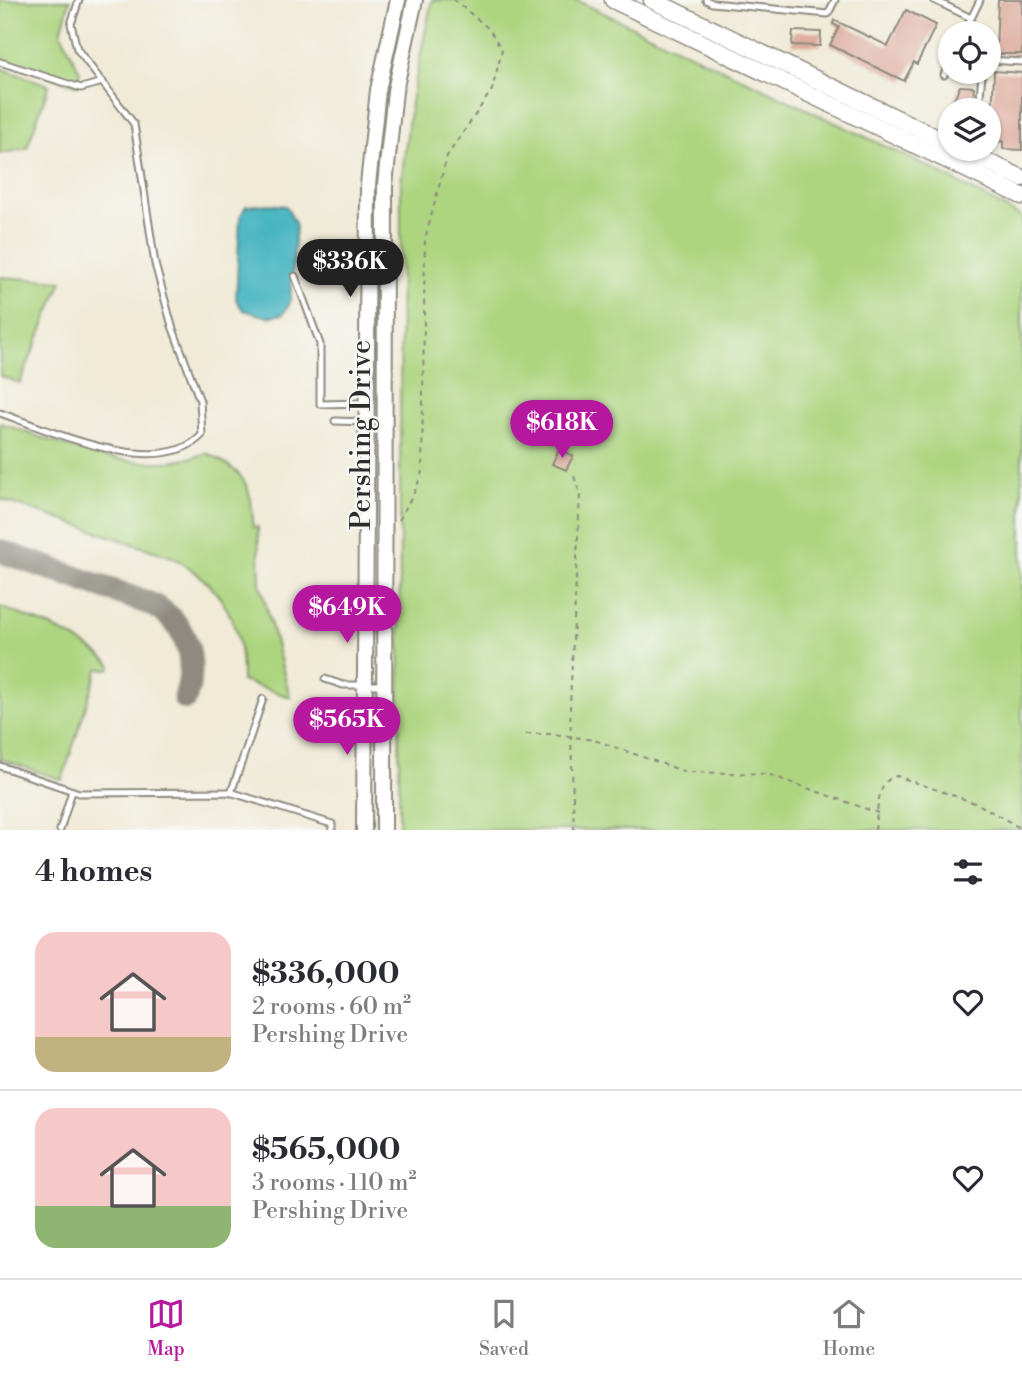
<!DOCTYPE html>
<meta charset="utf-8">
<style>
:root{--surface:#fff;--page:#f7f7f7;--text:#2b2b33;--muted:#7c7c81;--line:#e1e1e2;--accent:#b5179e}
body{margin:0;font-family:"Libre Bodoni",serif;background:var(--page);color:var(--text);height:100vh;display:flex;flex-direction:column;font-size:26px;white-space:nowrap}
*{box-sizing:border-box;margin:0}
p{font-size:23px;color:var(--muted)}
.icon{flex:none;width:38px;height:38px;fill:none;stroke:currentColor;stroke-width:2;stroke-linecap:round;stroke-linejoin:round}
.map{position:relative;height:830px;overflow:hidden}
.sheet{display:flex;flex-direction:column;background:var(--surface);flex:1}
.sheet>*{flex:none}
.fabs{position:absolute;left:938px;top:21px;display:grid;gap:14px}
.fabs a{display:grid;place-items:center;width:63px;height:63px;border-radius:50%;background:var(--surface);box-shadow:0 2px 5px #0004;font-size:35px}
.price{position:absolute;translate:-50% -60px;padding:0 16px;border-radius:24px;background:var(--accent);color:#fff;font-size:23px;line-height:46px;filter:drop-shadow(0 2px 4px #0008)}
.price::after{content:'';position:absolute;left:50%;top:42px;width:21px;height:16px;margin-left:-10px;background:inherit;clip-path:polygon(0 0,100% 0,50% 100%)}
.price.current{background:#222;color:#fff}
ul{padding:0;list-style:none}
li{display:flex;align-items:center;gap:21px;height:175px;padding:0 35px}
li+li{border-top:2px solid var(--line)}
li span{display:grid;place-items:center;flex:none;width:196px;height:140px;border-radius:21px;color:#555}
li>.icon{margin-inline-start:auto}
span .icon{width:84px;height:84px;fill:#fffc;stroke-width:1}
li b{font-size:30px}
h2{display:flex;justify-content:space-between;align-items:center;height:84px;padding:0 35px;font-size:30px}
.dock{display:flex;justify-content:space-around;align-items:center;height:98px;border-top:2px solid var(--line);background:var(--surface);font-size:19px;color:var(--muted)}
.dock a{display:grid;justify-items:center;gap:4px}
.dock .current{color:var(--accent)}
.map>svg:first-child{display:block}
.green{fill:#add580;stroke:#6c8056;stroke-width:2}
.water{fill:#47b5c1;stroke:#397076;stroke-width:2}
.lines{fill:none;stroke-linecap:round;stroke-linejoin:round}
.taxiway{stroke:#8e8a80;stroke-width:24}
.building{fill:#deac9e}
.lane-casing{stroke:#8e8a80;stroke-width:9}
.secondary-casing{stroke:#8e8a80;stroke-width:18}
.primary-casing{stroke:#8e8a80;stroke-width:19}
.path{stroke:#8e8a80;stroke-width:2;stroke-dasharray:5 5;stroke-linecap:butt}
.lane{stroke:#fff;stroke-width:5}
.secondary{stroke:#fff;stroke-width:14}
.primary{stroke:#fff;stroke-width:16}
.labels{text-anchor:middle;stroke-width:5;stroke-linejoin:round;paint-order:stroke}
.street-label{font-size:28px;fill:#2b2b2b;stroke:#f6f6f2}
</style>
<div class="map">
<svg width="1022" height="830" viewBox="0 0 1022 830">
<rect width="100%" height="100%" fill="#f6f6f2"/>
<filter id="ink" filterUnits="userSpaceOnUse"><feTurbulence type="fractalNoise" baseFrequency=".0143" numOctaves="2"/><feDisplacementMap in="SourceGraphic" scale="14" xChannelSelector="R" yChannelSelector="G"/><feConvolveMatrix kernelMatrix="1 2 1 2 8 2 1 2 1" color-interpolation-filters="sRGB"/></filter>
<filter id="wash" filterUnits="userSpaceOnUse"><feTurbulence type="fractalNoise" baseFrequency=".00686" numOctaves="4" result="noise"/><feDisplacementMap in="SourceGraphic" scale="28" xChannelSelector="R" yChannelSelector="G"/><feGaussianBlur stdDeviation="1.57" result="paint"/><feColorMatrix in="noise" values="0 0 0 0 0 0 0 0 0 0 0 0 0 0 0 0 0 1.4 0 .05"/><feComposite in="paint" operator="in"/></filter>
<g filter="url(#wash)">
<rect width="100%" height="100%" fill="#f0ead6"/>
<!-- green -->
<g class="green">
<polygon points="0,0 70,0 61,33 80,72 77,86 0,58"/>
<polygon points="432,0 576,0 931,168 1022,217 1022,830 399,830 401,183 411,102"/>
<polygon points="0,68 49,85 27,148 0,154"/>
<polygon points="0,277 62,281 20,383 0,376"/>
<path d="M0,423c65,22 138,56 207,30 39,20 45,32 46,74h5l2,56 30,114 -48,-16c1,-57 -19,-96 -70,-124l-172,-58z"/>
<path d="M0,607c41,15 77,28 111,57l-1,5h-12l-36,111 -62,-21z"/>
</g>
<!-- water -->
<polygon class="water" points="268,204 286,206 296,225 290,303 283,314 268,317 243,310 236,300 240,217 246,206"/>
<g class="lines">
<!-- taxiway -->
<path class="taxiway" d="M0,551l148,52c38,16 51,57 37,95"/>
</g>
<g id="blocks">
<!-- building -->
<g class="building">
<polygon points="998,0 1022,0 1022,54 996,54"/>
<polygon points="906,10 936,25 917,64 914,62 904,81 830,45 839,27 833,24 834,20 888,46"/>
<polygon points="793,31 821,32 820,46 792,45"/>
<polygon points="994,71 1022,73 1022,150 1003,149 1003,141 991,143"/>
<polygon points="960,86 974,87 972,110 949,110"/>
<polygon points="559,449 573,456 566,470 552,464"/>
</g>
</g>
</g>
<g filter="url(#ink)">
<use href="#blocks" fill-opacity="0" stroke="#8e8a80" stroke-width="2"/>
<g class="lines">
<defs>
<g id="lane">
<polyline points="706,0 712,3 828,14 835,0"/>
<polyline points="934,0 971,18"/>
<polyline points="964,33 980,0"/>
<polyline points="989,60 1022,62"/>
<polyline points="0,62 81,88 103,82"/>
<polyline points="944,75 950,61"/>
<polyline points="979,110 982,72"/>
<polyline points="295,276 320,344 320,404 366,403"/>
<path d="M0,413c50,17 158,68 202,22l-2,-34 -28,-75 -17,-62 -21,-140 -57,-75 -6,-25 8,-24"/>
<polyline points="335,421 366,422"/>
<polyline points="325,679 343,685 382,685"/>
<polyline points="0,766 79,793 230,792 332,824 332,830"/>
<polyline points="231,793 263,699"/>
<polyline points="60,830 72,791"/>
</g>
<g id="secondary">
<polyline points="364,830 368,185 378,90 398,0"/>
<polyline points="384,830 385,185 395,91 415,0"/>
</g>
<g id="primary">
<polyline points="613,0 1022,196"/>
<polyline points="652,0 950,144"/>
<polyline points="960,149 1022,178"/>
</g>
</defs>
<!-- lane casing -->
<use href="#lane" class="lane-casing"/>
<!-- secondary casing -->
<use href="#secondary" class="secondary-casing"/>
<!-- primary casing -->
<use href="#primary" class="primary-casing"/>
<!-- path -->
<g class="path">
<polyline points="399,520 416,489 422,472 425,239 447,156 492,90 502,50 489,29 454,0"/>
<polyline points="526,734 554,734 594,740 686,772 767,774 878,813"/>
<polyline points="574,830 570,705 580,494 574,476"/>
<path d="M875,830c3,-18 1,-51 22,-54l81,28 44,25"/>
</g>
<!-- lane -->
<use href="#lane" class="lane"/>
<!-- secondary -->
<use href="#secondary" class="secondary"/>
<!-- primary -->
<use href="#primary" class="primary"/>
</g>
</g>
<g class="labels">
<!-- street labels -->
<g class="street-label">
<text transform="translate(360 435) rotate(-90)" y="10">Pershing Drive</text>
</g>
</g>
</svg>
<div class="fabs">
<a><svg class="icon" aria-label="locate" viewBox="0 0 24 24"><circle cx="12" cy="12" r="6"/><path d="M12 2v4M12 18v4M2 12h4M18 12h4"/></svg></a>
<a><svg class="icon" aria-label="layers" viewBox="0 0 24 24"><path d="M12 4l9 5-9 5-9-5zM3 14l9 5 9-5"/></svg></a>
</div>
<b class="price current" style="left:350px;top:299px">$336K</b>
<b class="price" style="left:562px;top:460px">$618K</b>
<b class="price" style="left:347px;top:645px">$649K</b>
<b class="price" style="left:347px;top:757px">$565K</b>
</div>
<section class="sheet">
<h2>4 homes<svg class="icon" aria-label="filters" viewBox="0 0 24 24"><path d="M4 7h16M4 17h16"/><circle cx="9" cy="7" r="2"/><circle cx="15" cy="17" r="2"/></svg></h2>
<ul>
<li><span style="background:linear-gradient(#f6c9c9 75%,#c2b280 0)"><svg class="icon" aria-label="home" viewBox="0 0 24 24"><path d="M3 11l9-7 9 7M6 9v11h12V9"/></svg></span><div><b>$336,000</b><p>2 rooms · 60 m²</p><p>Pershing Drive</p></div><svg class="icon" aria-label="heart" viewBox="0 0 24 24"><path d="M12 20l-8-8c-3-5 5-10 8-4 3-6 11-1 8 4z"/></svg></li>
<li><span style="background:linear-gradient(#f6c9c9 70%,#8fb573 0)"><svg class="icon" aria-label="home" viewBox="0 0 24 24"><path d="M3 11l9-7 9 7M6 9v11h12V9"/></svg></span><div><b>$565,000</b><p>3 rooms · 110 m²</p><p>Pershing Drive</p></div><svg class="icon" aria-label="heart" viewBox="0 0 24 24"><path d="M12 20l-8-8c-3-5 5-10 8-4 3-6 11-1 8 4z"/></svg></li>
</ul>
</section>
<nav class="dock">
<a class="current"><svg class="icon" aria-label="map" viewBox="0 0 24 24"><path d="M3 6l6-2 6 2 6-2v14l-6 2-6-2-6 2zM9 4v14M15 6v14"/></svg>Map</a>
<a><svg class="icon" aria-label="saved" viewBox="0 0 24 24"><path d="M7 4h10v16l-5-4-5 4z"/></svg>Saved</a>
<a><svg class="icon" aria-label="home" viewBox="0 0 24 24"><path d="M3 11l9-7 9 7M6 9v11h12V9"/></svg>Home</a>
</nav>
